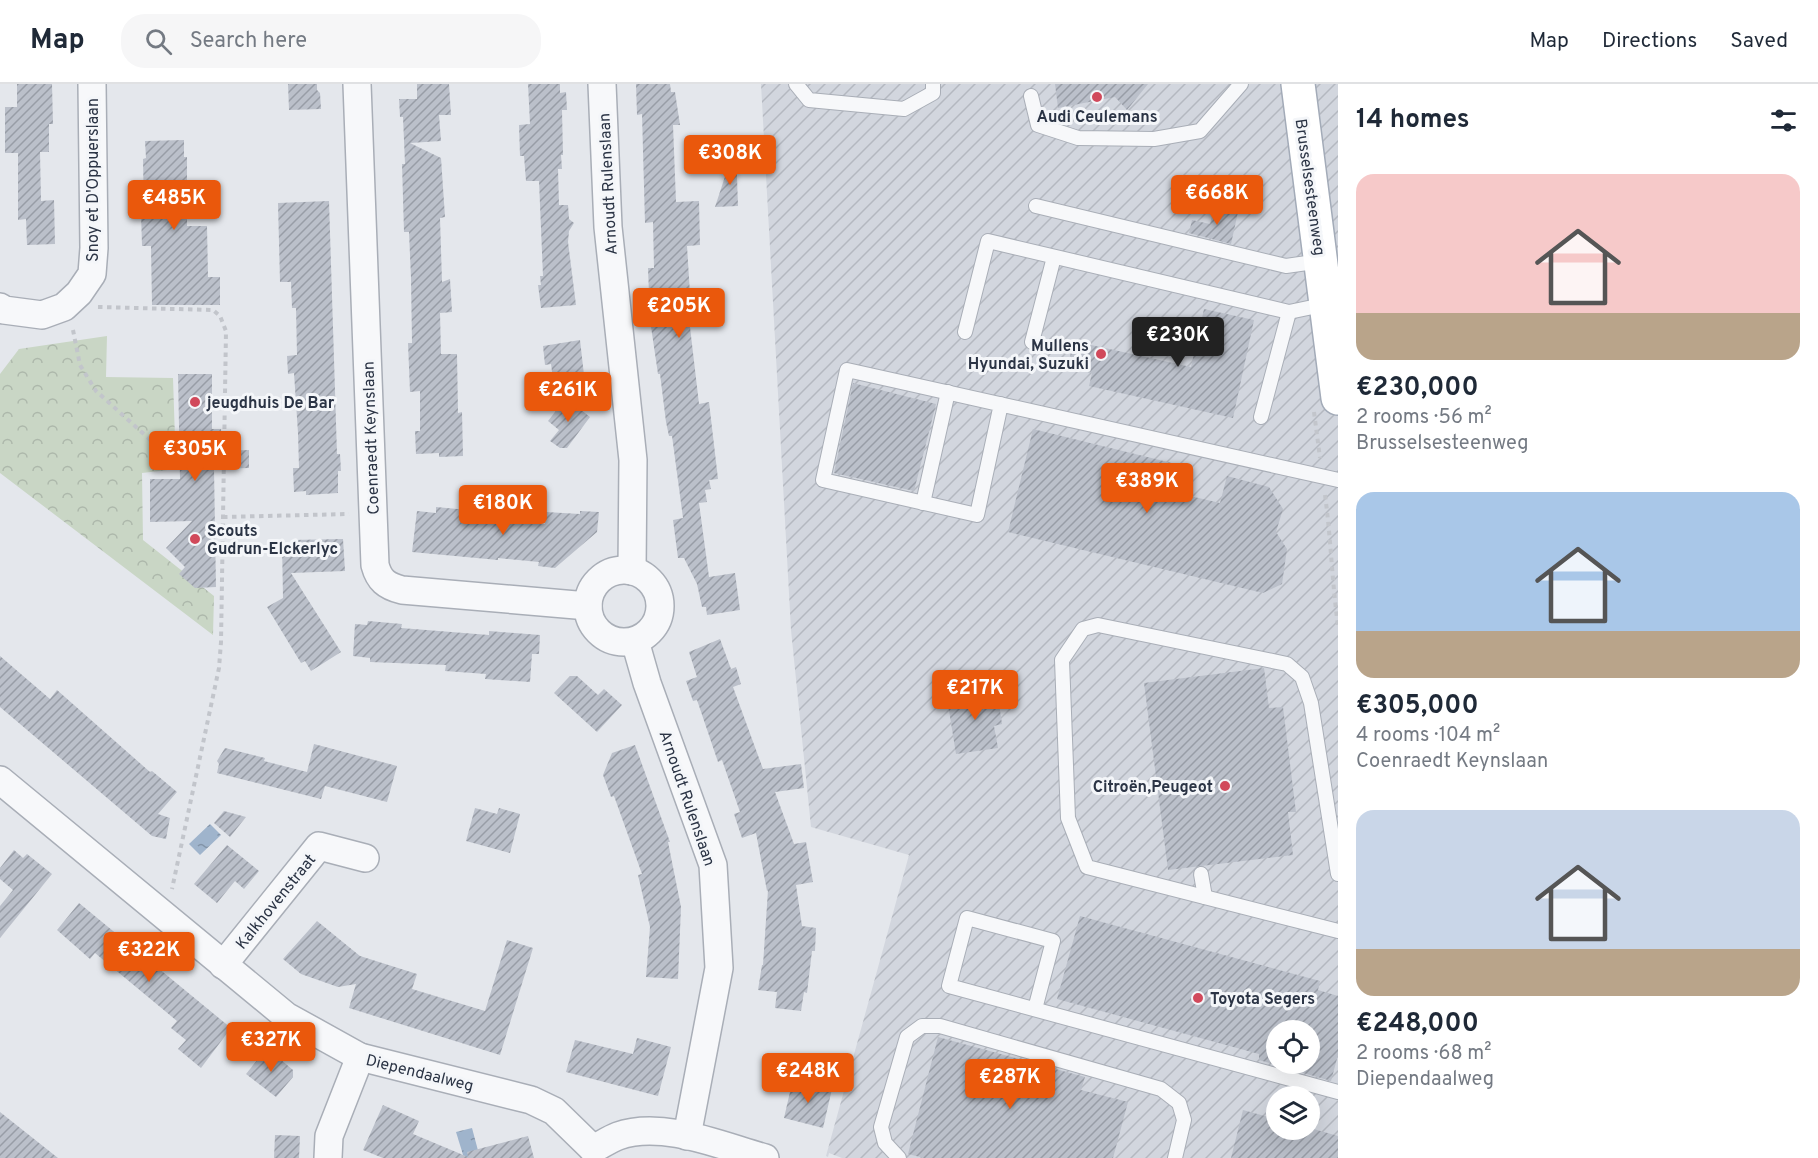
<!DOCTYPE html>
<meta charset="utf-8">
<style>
:root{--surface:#fff;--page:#f6f6f7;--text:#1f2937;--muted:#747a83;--line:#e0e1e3;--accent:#ea580c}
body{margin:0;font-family:Overpass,sans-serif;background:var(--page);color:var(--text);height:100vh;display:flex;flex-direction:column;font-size:22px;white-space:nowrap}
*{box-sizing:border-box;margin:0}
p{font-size:20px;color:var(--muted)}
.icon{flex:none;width:33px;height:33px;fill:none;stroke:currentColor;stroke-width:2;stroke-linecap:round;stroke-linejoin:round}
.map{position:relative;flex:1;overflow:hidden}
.sheet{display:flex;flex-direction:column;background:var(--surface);width:480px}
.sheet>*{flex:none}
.buttons{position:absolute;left:1266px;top:936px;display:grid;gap:12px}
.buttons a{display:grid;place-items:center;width:54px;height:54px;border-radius:50%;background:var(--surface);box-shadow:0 6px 24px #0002;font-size:30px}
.price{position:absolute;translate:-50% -51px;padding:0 14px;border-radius:6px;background:var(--accent);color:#fff;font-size:20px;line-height:39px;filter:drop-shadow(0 2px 3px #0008)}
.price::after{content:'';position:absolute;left:50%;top:36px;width:18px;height:14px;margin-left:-9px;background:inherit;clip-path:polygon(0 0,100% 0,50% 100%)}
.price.active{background:#222;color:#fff}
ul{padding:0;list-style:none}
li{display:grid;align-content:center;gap:12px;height:318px;padding:0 18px}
li span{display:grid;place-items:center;height:186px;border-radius:18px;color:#555}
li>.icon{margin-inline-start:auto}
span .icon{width:108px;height:108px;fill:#fffc;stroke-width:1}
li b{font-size:26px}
h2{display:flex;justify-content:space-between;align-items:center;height:72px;padding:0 18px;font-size:26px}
header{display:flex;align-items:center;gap:36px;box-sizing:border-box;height:84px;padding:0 30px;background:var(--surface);border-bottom:2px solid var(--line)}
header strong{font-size:28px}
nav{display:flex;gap:33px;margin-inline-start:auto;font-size:21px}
.search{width:420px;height:54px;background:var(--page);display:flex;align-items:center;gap:15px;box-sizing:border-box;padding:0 21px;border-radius:24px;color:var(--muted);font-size:22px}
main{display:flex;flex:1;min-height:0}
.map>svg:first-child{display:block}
.industrial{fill:url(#industrial-furrows);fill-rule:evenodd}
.park{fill:url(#park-crowns)}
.water{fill:url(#water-ripples)}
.building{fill:url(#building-hatch);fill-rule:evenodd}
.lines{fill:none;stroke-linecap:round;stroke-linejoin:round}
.lane-casing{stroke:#a9aeb7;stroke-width:16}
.street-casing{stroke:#a9aeb7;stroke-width:30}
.primary-casing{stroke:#a3abb8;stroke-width:36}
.path{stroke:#c2c5cb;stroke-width:4;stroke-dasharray:4.5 4.5;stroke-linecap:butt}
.lane{stroke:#f7f8fa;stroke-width:14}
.street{stroke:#f7f8fa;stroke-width:27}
.primary{stroke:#fff;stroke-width:33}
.poi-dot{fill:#d1495b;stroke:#f4f6f9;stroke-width:2}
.labels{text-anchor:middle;stroke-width:6;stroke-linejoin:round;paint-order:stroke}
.poi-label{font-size:16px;font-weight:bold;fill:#2b3445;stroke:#f4f6f9;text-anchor:start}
.street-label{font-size:16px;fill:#2b3445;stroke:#f4f6f9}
</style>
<header>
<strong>Map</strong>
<div class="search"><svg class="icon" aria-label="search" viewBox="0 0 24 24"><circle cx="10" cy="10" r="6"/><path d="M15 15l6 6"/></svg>Search here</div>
<nav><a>Map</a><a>Directions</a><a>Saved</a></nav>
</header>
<main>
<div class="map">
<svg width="1338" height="1074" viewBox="0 0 1338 1074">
<defs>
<pattern id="industrial-furrows" width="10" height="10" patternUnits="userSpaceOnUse" patternTransform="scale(1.5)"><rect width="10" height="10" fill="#d2d6de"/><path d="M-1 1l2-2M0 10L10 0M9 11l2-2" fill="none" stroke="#b4b8c0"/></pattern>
<pattern id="park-crowns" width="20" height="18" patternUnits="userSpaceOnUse" patternTransform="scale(1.5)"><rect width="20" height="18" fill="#c9d6c5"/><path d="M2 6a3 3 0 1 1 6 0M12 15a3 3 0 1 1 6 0" fill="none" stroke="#adb8ab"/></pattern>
<pattern id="water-ripples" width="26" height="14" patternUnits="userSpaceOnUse" patternTransform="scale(1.5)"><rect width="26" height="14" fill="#9fb4cc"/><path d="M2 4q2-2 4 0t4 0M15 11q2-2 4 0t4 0" fill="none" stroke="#8293a7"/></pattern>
<pattern id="building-hatch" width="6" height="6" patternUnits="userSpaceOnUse" patternTransform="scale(1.5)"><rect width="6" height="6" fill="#bbc0ca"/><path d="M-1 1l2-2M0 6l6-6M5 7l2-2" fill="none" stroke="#989da6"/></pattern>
</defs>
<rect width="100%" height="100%" fill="#e4e7ec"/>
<!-- industrial -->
<path class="industrial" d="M761,0h577v1074h-496l-13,-5 -1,4 -2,-1 83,-301 -98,-28 -20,-197zM1276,946h34v34h-34zM1276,1012h34v34h-34z"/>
<!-- park -->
<polygon class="park" points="107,252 106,293 173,294 176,385 142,389 143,456 214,512 213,551 0,389 0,290 19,265"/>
<!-- water -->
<g class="water">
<polygon points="210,740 221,751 200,771 189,760"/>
<polygon points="472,1044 480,1074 464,1074 456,1048"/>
</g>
<!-- building -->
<g class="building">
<polygon points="17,0 52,0 53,40 49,40 49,68 40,68 41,117 54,116 55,160 27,161 26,135 18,136 18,69 5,69 5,23 17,23"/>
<polygon points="288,0 317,0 317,6 320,9 321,25 289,26"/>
<polygon points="417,0 449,0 451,31 439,31 441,57 410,59 441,74 445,133 440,134 442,198 450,195 452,228 440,229 441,270 457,270 458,329 462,328 463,372 439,373 439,369 416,370 415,347 420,347 420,307 410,308 408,259 412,259 411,194 409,148 404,148 402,80 405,80 403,33 400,33 399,15 417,15"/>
<polygon points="528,0 560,0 560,9 566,8 567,26 562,26 563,71 561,71 562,85 558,85 559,121 568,121 569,135 574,139 569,147 568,158 576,221 541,224 538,201 541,201 540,192 543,192 539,97 526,97 524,72 520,72 519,41 530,40"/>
<polygon points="636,0 670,0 671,8 675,8 680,41 673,41 676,118 699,117 700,161 687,162 691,226 688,226 699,320 709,318 718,395 709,396 711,405 705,406 707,418 699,419 709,493 735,489 740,526 707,531 706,523 702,523 697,500 684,474 678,474 673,436 683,434 672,352 669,352 666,338 660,290 658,290 650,236 648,184 654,184 653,138 645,139 642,30 637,31"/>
<polygon points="1055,0 1148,0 1127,26 1115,13 1058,24"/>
<polygon points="184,56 184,73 187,73 187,142 207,142 208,193 220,193 220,221 152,221 151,162 142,162 141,128 144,128 143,75 146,74 145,57"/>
<polygon points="734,65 736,65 738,122 715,123"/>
<polygon points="329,117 337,370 340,370 341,387 338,387 338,409 306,411 306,407 294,408 293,384 299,384 298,349 294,289 288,290 287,272 297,271 296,224 292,224 291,198 280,198 278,119"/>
<polygon points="1214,123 1238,128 1231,160 1189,149 1192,136 1210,140"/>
<polygon points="1204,225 1254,236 1233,334 1089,302 1092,289 1068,284 1073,257 1191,283"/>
<polygon points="580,256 584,291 553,295 551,280 545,281 543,262"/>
<polygon points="178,290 212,290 212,345 221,345 222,367 249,366 249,384 214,385 216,503 195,504 179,490 185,483 166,464 192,437 150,438 150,395 180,395"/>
<polygon points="853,299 936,320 914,407 834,389"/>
<polygon points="566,314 590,333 567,364 560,364 550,357 559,346 548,337"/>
<polygon points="1033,345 1180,381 1173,408 1220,419 1227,392 1269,403 1283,425 1276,448 1287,465 1282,500 1263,509 1008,448"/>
<polygon points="436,423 468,426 468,436 510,440 510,436 545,440 546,428 580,430 580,427 599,428 597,448 555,484 538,482 539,478 498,474 498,476 412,468 417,427 436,429"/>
<polygon points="343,455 345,487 291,489 341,568 311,587 305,577 301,579 267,523 283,514 282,459 292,459 292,456"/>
<polygon points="368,537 402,540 401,544 489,551 489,547 540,551 539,570 532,570 530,598 485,595 486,590 445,587 446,581 370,578 370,574 353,572 355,540 367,541"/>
<polygon points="720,555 731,585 736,583 741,600 733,603 763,685 801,680 804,704 775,708 794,760 806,758 813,798 796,801 802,842 816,844 815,867 812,867 807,909 804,908 801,927 775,924 777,908 758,906 762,881 763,881 768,806 767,807 756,749 742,754 734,730 740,728 722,676 718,678 697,616 693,617 686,597 697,593 689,568"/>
<polygon points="0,572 50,615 57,606 150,688 152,687 177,708 158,730 170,734 166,755 152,752 0,623"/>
<polygon points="1264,584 1269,624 1283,623 1296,728 1288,728 1293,771 1168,786 1144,599"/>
<polygon points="570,592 577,592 598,611 604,605 622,621 597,648 554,609"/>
<polygon points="997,606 1002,640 994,642 998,664 956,670 947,614"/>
<polygon points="314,660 397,682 387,718 325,702 321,715 217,689 219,680 217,677 225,664 265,674 264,677 307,688"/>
<polygon points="635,661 670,758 668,758 681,823 678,895 646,893 650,843 638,791 642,790 614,712 611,713 603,691 612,669"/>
<polygon points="475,724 497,730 499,724 520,730 510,769 466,757"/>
<polygon points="224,727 246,733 230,753 214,739"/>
<polygon points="227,761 259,787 244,805 235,797 217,819 194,800"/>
<polygon points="14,766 23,774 27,770 52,790 0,854 0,822 13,806 0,795 0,784"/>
<polygon points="79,819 231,944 201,984 178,965 186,956 171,944 177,937 95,869 90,875 57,846"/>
<path d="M1080,832l240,65 -2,9 20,6v59l-7,26 -72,-21v-6l-202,-55zM1276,946h34v34h-34z"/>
<polygon points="317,837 360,872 417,890 412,905 485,927 507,856 533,864 500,971 349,924 356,900 338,903 301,890 283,875"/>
<polygon points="938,953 1085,993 1081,1006 1128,1018 1113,1074 924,1074 908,1070"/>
<polygon points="637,954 671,963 658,1012 566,988 575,956 633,970"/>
<polygon points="267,964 293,986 293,993 276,1013 246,990"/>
<polygon points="793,995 832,1005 823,1044 784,1034"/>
<polygon points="383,1021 419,1037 413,1050 468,1073 467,1068 528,1052 534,1074 383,1074 363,1066"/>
<polygon points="1243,1026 1276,1035 1276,1046 1310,1046 1310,1044 1338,1052 1338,1074 1231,1074"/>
<polygon points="0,1028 58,1074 0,1074"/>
<polygon points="275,1051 300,1052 299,1074 274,1074"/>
</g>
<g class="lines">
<defs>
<g id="lane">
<polyline points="796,0 809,16 904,25 933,9 933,0"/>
<polyline points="1031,12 1038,41 1078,54 1154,55 1200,47 1241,0"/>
<polyline points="1036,122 1286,182 1321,177"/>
<polyline points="965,248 988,157 1289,228 1327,220"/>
<polyline points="1032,258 1054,173"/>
<polyline points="1001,320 977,431 823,396 847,286 901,298 1338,396"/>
<polyline points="1261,333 1289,228"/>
<polyline points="923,419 948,308"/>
<polyline points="1201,790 1205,813"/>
<polyline points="1338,790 1311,619 1302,593 1287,580 1098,541 1083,545 1062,576 1068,734 1087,783 1338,847"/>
<polyline points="1035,925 1053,857 967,834 949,902 1338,1008"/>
<polyline points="899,1074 885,1059 881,1043 907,953 922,942 940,942 1161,1005 1179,1019 1184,1036 1175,1074"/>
</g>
<g id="street">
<path d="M357,0l18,481c4,15 11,21 27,25l186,16"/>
<polyline points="602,0 608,143 633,376 632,487"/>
<polyline points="0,223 4,226 42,231 64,223 79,209 92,190 94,164 92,0"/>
<circle cx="624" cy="522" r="36"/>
<polyline points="635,557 647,599 713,781 719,884 687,1052"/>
<polyline points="0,696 286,932 360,973 531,1016 554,1027 593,1065"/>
<polyline points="223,881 319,762 365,774"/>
<path d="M593,1065c8,-4 17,-10 25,-13 44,-16 104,10 147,22"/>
<polyline points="328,1074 329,1052 360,973"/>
</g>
<polyline id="primary" points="1298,0 1338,314"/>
</defs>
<!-- lane casing -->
<use href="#lane" class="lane-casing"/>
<!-- street casing -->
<use href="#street" class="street-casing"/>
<!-- primary casing -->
<use href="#primary" class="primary-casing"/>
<!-- path -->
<g class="path">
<polyline points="98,223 213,226 220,232 226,247 221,558 219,584 172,805"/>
<polyline points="73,246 80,281 96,307 164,368 224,367"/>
<polyline points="1314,328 1320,374"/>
<path d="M1325,411c6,44 7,87 13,131"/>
<polyline points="223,433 349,430"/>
</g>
<!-- lane -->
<use href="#lane" class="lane"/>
<!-- street -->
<use href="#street" class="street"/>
<!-- primary -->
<use href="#primary" class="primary"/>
</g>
<!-- markers -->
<g class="poi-dot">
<circle cx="1097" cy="13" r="6"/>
<circle cx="1101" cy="270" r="6"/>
<circle cx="195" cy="318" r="6"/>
<circle cx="195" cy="455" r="6"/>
<circle cx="1225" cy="702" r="6"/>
<circle cx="1198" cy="914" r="6"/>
</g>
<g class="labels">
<!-- poi labels -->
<g class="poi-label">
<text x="1097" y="38" text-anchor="middle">Audi Ceulemans</text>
<text x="1089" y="267" text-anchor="end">Mullens<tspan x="1089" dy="18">Hyundai, Suzuki</tspan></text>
<text x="207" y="324">jeugdhuis De Bar</text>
<text x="207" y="452">Scouts<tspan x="207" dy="18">Gudrun-Elckerlyc</tspan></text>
<text x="1213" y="708" text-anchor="end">Citroën,Peugeot</text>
<text x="1210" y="920">Toyota Segers</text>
</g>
<!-- street labels -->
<g class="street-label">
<text transform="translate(92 96) rotate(-90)" y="6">Snoy et D'Oppuerslaan</text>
<text transform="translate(607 100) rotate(-93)" y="6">Arnoudt Rulenslaan</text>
<text transform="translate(1311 103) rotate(82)" y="6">Brusselsesteenweg</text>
<text transform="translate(370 354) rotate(-92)" y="6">Coenraedt Keynslaan</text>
<text transform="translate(688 714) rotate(71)" y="6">Arnoudt Rulenslaan</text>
<text transform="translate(275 817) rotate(-51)" y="6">Kalkhovenstraat</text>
<text transform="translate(420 988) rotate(14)" y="6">Diependaalweg</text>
</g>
</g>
</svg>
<div class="buttons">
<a><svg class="icon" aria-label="locate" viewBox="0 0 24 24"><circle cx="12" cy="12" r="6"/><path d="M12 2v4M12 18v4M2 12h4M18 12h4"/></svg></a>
<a><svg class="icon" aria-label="layers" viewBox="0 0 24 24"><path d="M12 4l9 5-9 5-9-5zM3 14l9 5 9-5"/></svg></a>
</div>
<b class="price" style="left:730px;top:102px">€308K</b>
<b class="price" style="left:1217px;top:142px">€668K</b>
<b class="price" style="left:174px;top:147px">€485K</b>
<b class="price" style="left:679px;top:255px">€205K</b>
<b class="price active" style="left:1178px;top:284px">€230K</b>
<b class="price" style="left:568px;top:339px">€261K</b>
<b class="price" style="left:195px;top:398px">€305K</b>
<b class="price" style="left:1147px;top:430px">€389K</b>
<b class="price" style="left:503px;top:452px">€180K</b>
<b class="price" style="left:975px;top:637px">€217K</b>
<b class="price" style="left:149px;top:899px">€322K</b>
<b class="price" style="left:271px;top:989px">€327K</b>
<b class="price" style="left:808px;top:1020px">€248K</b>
<b class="price" style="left:1010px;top:1026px">€287K</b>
</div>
<section class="sheet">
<h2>14 homes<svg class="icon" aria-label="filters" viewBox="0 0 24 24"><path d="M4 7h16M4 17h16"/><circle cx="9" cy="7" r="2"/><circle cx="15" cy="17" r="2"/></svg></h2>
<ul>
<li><span style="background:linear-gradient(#f6c9c9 75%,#b9a48a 0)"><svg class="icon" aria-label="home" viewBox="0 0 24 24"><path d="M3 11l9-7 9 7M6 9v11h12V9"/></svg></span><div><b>€230,000</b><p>2 rooms · 56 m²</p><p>Brusselsesteenweg</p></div></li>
<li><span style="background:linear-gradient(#a9c7e8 75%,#b9a48a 0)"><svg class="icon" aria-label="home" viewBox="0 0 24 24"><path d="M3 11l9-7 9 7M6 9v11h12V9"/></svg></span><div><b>€305,000</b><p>4 rooms · 104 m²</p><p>Coenraedt Keynslaan</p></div></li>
<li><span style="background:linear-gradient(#c9d6e8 75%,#b9a48a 0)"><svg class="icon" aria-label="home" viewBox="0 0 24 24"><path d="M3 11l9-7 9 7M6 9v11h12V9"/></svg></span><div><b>€248,000</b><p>2 rooms · 68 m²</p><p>Diependaalweg</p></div></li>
</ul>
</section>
</main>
